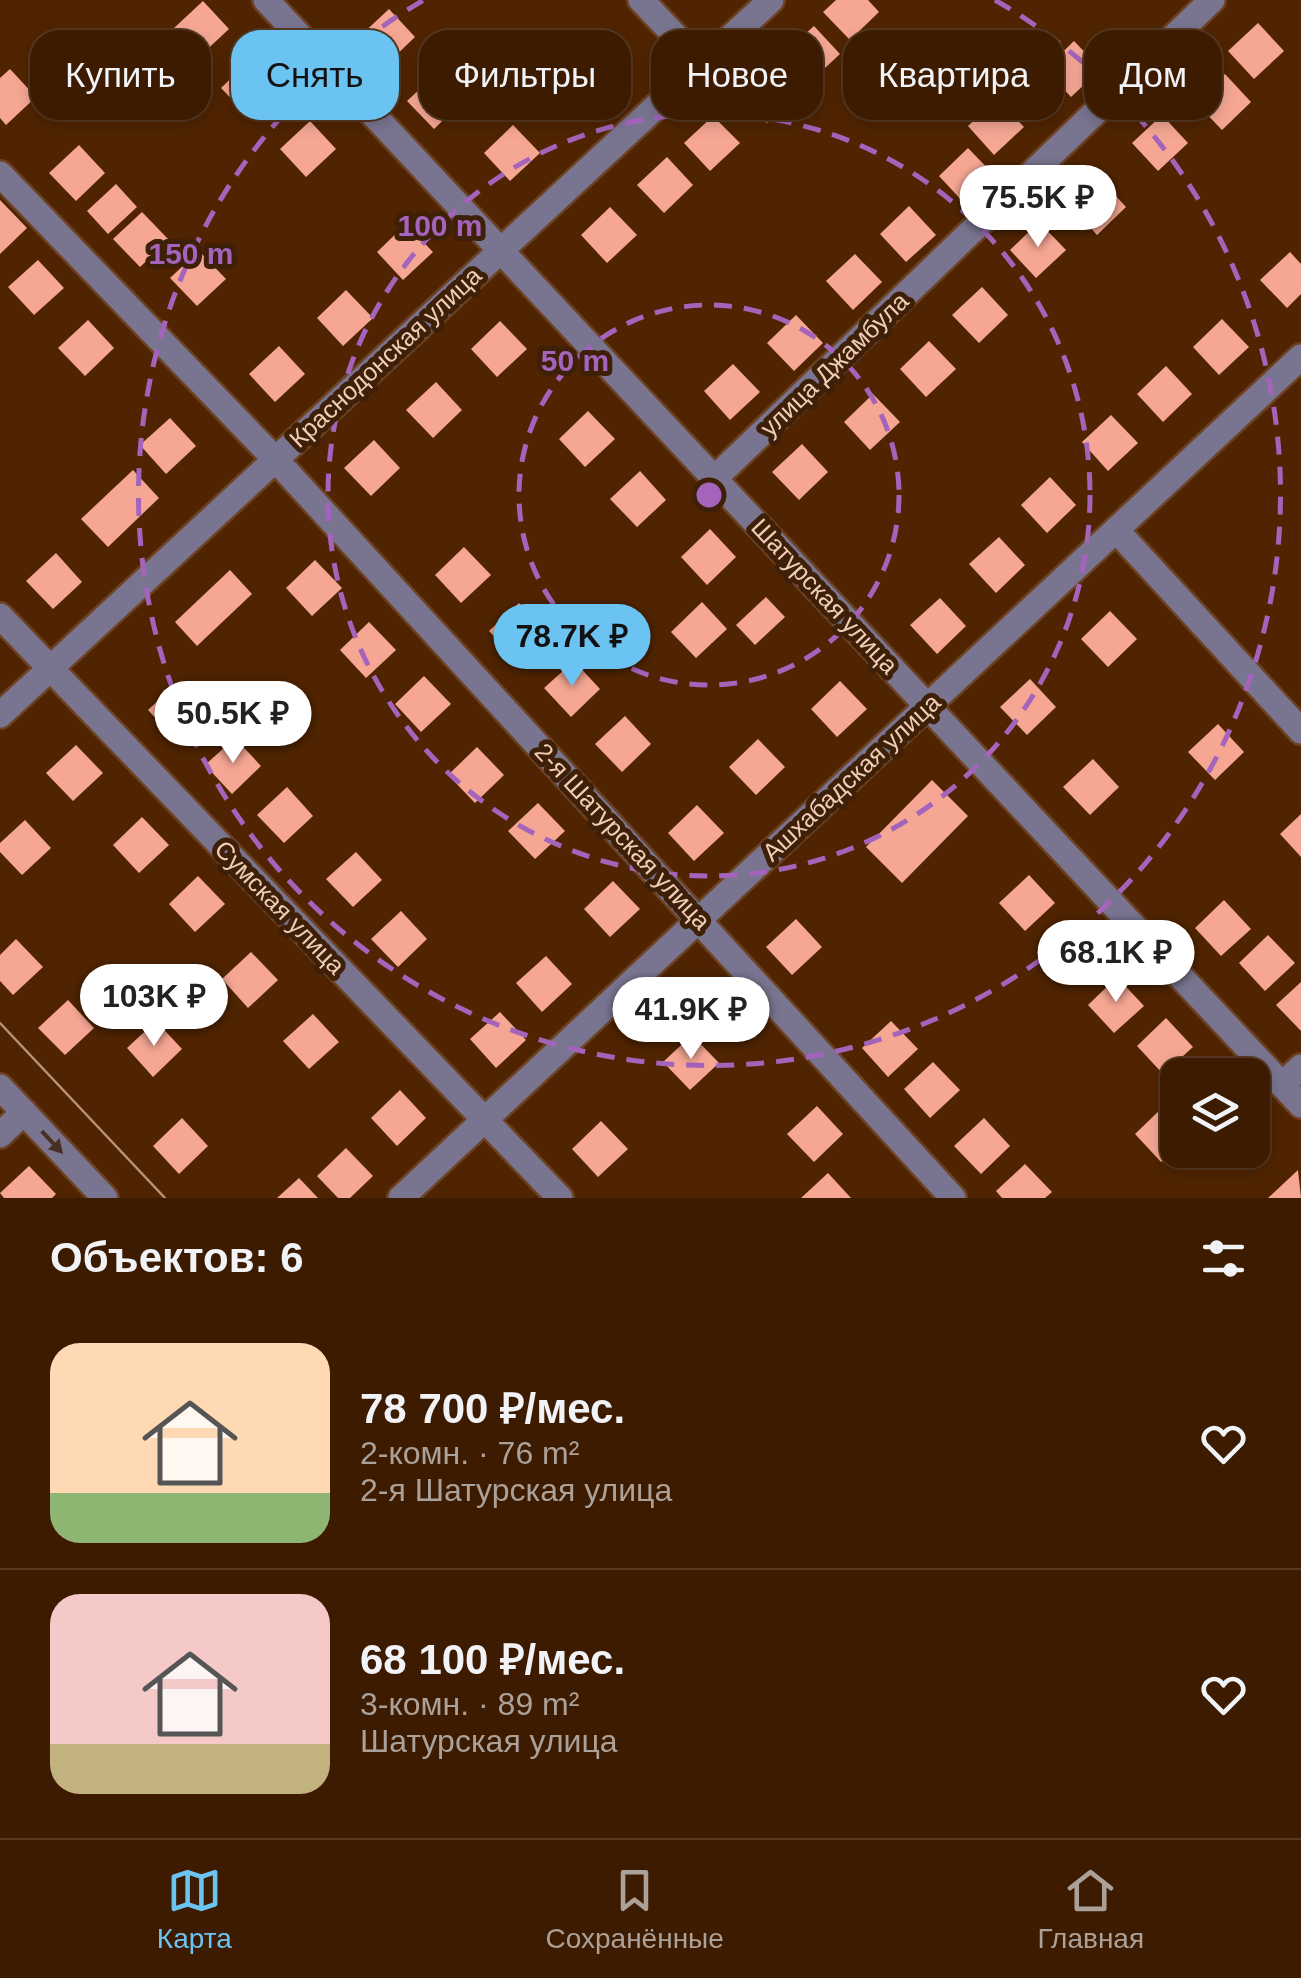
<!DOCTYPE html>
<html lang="ru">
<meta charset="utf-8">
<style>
:root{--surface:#3c1b01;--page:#43240b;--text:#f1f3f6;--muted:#aca199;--line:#553923;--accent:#6bc3f2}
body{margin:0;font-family:Arial,sans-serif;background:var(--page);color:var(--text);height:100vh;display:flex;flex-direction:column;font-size:38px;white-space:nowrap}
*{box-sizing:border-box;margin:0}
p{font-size:32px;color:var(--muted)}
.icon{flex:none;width:55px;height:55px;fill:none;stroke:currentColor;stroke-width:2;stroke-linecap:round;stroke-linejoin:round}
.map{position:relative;height:1198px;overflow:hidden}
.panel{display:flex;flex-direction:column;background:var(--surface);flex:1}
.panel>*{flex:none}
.top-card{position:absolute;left:30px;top:30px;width:1242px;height:90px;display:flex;gap:20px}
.controls{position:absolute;left:1160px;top:1058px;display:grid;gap:20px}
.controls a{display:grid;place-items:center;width:110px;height:110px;border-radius:20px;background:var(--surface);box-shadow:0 5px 15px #0003,0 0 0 2px var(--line);font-size:50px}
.price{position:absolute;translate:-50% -85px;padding:0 22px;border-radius:35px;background:#fff;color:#222;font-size:32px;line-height:65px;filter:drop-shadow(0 2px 5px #0008)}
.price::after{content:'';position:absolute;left:50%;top:60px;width:30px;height:22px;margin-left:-15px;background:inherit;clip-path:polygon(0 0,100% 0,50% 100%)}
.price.selected{background:var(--accent);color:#111}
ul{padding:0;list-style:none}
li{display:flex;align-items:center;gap:30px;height:250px;padding:0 50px}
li+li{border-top:2px solid var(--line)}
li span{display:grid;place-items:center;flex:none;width:280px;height:200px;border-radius:30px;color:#555}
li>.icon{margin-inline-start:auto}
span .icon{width:120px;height:120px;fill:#fffc;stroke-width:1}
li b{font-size:42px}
h2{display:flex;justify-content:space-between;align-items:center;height:120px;padding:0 50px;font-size:42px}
.chip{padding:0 35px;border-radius:30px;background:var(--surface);box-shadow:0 5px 15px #0003,0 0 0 2px var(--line);font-size:35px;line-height:90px}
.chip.selected{background:var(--accent);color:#111}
.tabs{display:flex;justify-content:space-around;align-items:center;height:140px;border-top:2px solid var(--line);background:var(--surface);font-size:28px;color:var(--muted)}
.tabs a{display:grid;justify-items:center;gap:5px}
.tabs .selected{color:var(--accent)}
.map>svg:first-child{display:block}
.building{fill:#f6a794}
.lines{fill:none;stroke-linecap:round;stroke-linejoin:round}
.minor-casing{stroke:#6d4222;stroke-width:30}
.minor{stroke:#797490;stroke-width:25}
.tram{stroke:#b79277;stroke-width:2.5}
.oneway{fill:#4a3023}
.ring{fill:none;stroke:#a464bc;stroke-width:5;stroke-dasharray:18 12}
.labels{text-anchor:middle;stroke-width:10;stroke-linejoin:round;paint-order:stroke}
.street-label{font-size:25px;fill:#efcdb7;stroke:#3e1f08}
.centre{fill:#a464bc;stroke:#3e1f08;stroke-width:5}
.ring-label{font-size:30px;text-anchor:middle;font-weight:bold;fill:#a464bc;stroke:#3e1f08;stroke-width:10;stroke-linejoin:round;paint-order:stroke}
</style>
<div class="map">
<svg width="1301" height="1198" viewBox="0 0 1301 1198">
<rect width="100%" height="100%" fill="#502401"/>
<!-- building -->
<g class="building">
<polygon points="836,0 868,0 879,12 850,40 823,12"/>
<polygon points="203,1 229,29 199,57 173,29"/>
<polygon points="389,9 415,37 386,65 359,37"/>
<polygon points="1258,23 1284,51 1254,79 1228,51"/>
<polygon points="814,26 840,54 811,81 784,53"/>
<polygon points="607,36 633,64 604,92 578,64"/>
<polygon points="1074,41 1101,69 1071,97 1045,69"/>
<polygon points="250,60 277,88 248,116 221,88"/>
<polygon points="770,67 796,95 767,123 741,95"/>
<polygon points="10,69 36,97 6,125 0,118 0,78"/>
<polygon points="437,73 463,101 434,129 407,101"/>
<polygon points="1225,74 1251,102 1222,130 1195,102"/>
<polygon points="997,99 1024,127 994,155 968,126"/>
<polygon points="1162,115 1188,143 1158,171 1132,143"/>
<polygon points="713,116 740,143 710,171 684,143"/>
<polygon points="310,121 336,149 306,177 280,149"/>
<polygon points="513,125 540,153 510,181 484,153"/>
<polygon points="79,145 105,173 76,201 49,173"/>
<polygon points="968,148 995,176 965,204 939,176"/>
<polygon points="667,157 693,185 664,213 637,185"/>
<polygon points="1100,179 1126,207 1097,235 1071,206"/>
<polygon points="116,184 137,207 108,234 87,211"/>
<polygon points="0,200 27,228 0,254"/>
<polygon points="909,206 936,235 906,262 880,234"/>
<polygon points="610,207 637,235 607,263 581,235"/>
<polygon points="142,212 169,240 140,267 113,239"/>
<polygon points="1039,222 1066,250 1036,278 1010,250"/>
<polygon points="406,224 433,252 403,280 377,252"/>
<polygon points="199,251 226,279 197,306 170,278"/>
<polygon points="1290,252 1301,264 1301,294 1287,308 1260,280"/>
<polygon points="855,254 882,282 853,310 826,281"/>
<polygon points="38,260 64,288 34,315 8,287"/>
<polygon points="982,287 1008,315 979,343 952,315"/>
<polygon points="346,290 373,318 343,346 317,318"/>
<polygon points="796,315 823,343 794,371 767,343"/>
<polygon points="1222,319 1249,347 1219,375 1193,347"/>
<polygon points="88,320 114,348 85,376 58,348"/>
<polygon points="500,321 527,349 497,377 471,349"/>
<polygon points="929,341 956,369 926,397 900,369"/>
<polygon points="279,346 305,374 275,402 249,374"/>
<polygon points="733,364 760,392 730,420 704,391"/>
<polygon points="1166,366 1192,394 1163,422 1137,394"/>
<polygon points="436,382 462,410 433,438 406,410"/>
<polygon points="873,394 900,422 870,450 844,422"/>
<polygon points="588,411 615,439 585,467 559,439"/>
<polygon points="1111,415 1138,443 1108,471 1082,442"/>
<polygon points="170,418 196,446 166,474 140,445"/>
<polygon points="374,440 400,468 371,496 344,468"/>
<polygon points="802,444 828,472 799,500 772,472"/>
<polygon points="133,470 159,498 108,547 81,519"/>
<polygon points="640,471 666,500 637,527 610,499"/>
<polygon points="1050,477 1076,505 1047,533 1021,505"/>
<polygon points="710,529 736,557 707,585 681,557"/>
<polygon points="999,537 1025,565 996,593 969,564"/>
<polygon points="464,547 491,575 461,603 435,575"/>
<polygon points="56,553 82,582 53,609 26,581"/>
<polygon points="315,560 342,588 312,616 286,588"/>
<polygon points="230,570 252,594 197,646 175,622"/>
<polygon points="766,597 785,617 755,645 736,625"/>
<polygon points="940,598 966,626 937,654 910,625"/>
<polygon points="702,602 727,629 696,658 671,632"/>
<polygon points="519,603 545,631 516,659 489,631"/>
<polygon points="1110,611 1137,639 1108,667 1081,639"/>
<polygon points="369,622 396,650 366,678 340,650"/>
<polygon points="574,661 600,689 571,717 544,688"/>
<polygon points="424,676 451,704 421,732 395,704"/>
<polygon points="1030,679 1056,707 1027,735 1000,707"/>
<polygon points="840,681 867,709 837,737 811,709"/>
<polygon points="178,682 204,711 175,739 148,710"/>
<polygon points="625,716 651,744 622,772 595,744"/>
<polygon points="1218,724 1244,752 1215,780 1188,752"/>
<polygon points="235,738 261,766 232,794 205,765"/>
<polygon points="758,739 785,767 756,795 729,767"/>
<polygon points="76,745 103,773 73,801 46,773"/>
<polygon points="477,747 504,775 475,803 448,775"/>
<polygon points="1093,759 1119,787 1090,815 1063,787"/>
<polygon points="932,780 968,816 902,883 866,847"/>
<polygon points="287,787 313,816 284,843 257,815"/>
<polygon points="538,803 565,831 535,859 508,831"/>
<polygon points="697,805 724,833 694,861 668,833"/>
<polygon points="1301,814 1301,857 1280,834"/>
<polygon points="142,817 169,845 139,873 113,845"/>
<polygon points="25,820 51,848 22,875 0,852 0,843"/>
<polygon points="356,852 382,880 353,907 326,879"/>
<polygon points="1029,875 1055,903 1025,931 999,903"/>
<polygon points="198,876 225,904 195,932 169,904"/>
<polygon points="613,881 640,909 610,937 584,909"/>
<polygon points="1224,900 1251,929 1221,956 1195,928"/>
<polygon points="401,911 427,939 398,967 371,939"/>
<polygon points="796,919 822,947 792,975 766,947"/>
<polygon points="1071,923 1097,952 1068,979 1041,951"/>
<polygon points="1268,935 1295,963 1265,991 1239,963"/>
<polygon points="16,939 43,967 13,995 0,981 0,955"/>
<polygon points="251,952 278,980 248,1008 222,979"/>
<polygon points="546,956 572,984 542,1012 516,983"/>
<polygon points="1117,977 1144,1006 1114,1033 1088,1005"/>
<polygon points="1301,982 1301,1031 1276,1005"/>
<polygon points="68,1000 94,1028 65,1055 38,1028"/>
<polygon points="500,1012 526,1040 496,1068 470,1039"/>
<polygon points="313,1014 339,1042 309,1069 283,1041"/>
<polygon points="1166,1018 1193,1047 1163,1074 1137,1046"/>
<polygon points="156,1021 182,1049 153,1077 127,1048"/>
<polygon points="891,1021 918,1049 888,1077 862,1048"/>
<polygon points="692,1035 719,1063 690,1090 663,1062"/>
<polygon points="933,1062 960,1090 930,1118 904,1089"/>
<polygon points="400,1090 426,1118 397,1146 371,1118"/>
<polygon points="817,1106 843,1134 814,1162 787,1134"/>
<polygon points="1164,1106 1178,1120 1178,1147 1161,1162 1135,1134"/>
<polygon points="1252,1117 1269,1134 1252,1149"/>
<polygon points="182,1118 208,1146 179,1174 153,1146"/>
<polygon points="984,1118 1010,1146 981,1174 954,1146"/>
<polygon points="601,1121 628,1149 598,1177 572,1149"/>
<polygon points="346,1148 373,1176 350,1198 338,1198 317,1176"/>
<polygon points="1025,1164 1052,1192 1045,1198 1002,1198 996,1191"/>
<polygon points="29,1166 56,1194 52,1198 4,1198 0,1193"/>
<polygon points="1298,1170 1301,1198 1268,1198"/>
<polygon points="828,1173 851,1198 801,1198"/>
<polygon points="299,1178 318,1198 277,1198"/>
</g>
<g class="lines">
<defs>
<g id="minor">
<polyline points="266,0 1301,1105"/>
<polyline points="641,0 702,64"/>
<polyline points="0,174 275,459 953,1198"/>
<polyline points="715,478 1212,0"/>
<polyline points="1116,530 1301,731"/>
<polyline points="0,616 560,1198"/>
<polyline points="0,715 771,0"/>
<polyline points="1282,1085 1301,1067"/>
<polyline points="0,1087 105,1198"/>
<polyline points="0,1135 24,1112"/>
<polyline points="401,1198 1301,357"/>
</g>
</defs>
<!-- minor casing -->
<use href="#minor" class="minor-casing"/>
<!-- minor -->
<use href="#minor" class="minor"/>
<!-- tram -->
<polyline class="tram" points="0,1023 165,1198"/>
</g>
<!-- one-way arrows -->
<defs><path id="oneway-solid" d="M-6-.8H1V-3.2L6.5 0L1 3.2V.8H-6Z" transform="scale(2.5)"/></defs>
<use class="oneway" href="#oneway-solid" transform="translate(52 1142) rotate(47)"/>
<!-- distance rings -->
<g class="ring">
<circle cx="709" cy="495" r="190"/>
<circle cx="709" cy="495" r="381"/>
<path d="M995 0A571 571 0 1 1 424 0"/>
</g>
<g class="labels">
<!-- street labels -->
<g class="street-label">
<text transform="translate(385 357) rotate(-43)" y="9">Краснодонская улица</text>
<text transform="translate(834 364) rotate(-44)" y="9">улица Джамбула</text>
<text transform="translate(825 596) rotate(47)" y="9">Шатурская улица</text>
<text transform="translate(851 777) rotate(-43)" y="9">Ашхабадская улица</text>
<text transform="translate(623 836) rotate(47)" y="9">2-я Шатурская улица</text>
<text transform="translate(280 907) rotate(46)" y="9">Сумская улица</text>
</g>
</g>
<circle cx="709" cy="495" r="15" class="centre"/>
<g class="ring-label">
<text x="440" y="236">100 m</text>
<text x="191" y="264">150 m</text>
<text x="575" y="371">50 m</text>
</g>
</svg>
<div class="controls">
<a><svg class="icon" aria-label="layers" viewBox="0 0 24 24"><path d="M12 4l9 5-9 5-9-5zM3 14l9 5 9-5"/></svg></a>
</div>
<b class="price" style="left:1038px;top:250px">75.5K ₽</b>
<b class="price selected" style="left:572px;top:689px">78.7K ₽</b>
<b class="price" style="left:233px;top:766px">50.5K ₽</b>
<b class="price" style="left:1116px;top:1005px">68.1K ₽</b>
<b class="price" style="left:154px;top:1049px">103K ₽</b>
<b class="price" style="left:691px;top:1062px">41.9K ₽</b>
<div class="top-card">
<a class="chip">Купить</a>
<a class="chip selected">Снять</a>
<a class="chip">Фильтры</a>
<a class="chip">Новое</a>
<a class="chip">Квартира</a>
<a class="chip">Дом</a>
</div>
</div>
<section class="panel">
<h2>Объектов: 6<svg class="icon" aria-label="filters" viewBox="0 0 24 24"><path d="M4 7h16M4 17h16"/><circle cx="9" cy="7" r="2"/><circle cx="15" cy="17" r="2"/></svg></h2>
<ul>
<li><span style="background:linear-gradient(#ffd9b3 75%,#8fb573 0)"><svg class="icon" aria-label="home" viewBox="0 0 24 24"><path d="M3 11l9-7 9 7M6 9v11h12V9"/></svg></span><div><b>78 700 ₽/мес.</b><p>2-комн. · 76 m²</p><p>2-я Шатурская улица</p></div><svg class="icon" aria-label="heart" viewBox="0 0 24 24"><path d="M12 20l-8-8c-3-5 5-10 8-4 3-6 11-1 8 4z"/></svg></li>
<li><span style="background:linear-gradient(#f6c9c9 75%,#c2b280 0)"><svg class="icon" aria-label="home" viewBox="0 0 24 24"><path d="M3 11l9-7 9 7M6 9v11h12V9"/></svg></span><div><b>68 100 ₽/мес.</b><p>3-комн. · 89 m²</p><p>Шатурская улица</p></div><svg class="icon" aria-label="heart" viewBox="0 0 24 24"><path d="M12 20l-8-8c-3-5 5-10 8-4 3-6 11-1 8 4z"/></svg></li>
</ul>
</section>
<nav class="tabs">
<a class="selected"><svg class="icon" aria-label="map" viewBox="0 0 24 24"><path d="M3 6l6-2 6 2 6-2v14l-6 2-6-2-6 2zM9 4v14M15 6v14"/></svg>Карта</a>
<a><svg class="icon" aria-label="saved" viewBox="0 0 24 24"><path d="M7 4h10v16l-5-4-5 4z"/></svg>Сохранённые</a>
<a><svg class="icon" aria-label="home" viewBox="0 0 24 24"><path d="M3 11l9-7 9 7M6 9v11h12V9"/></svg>Главная</a>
</nav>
